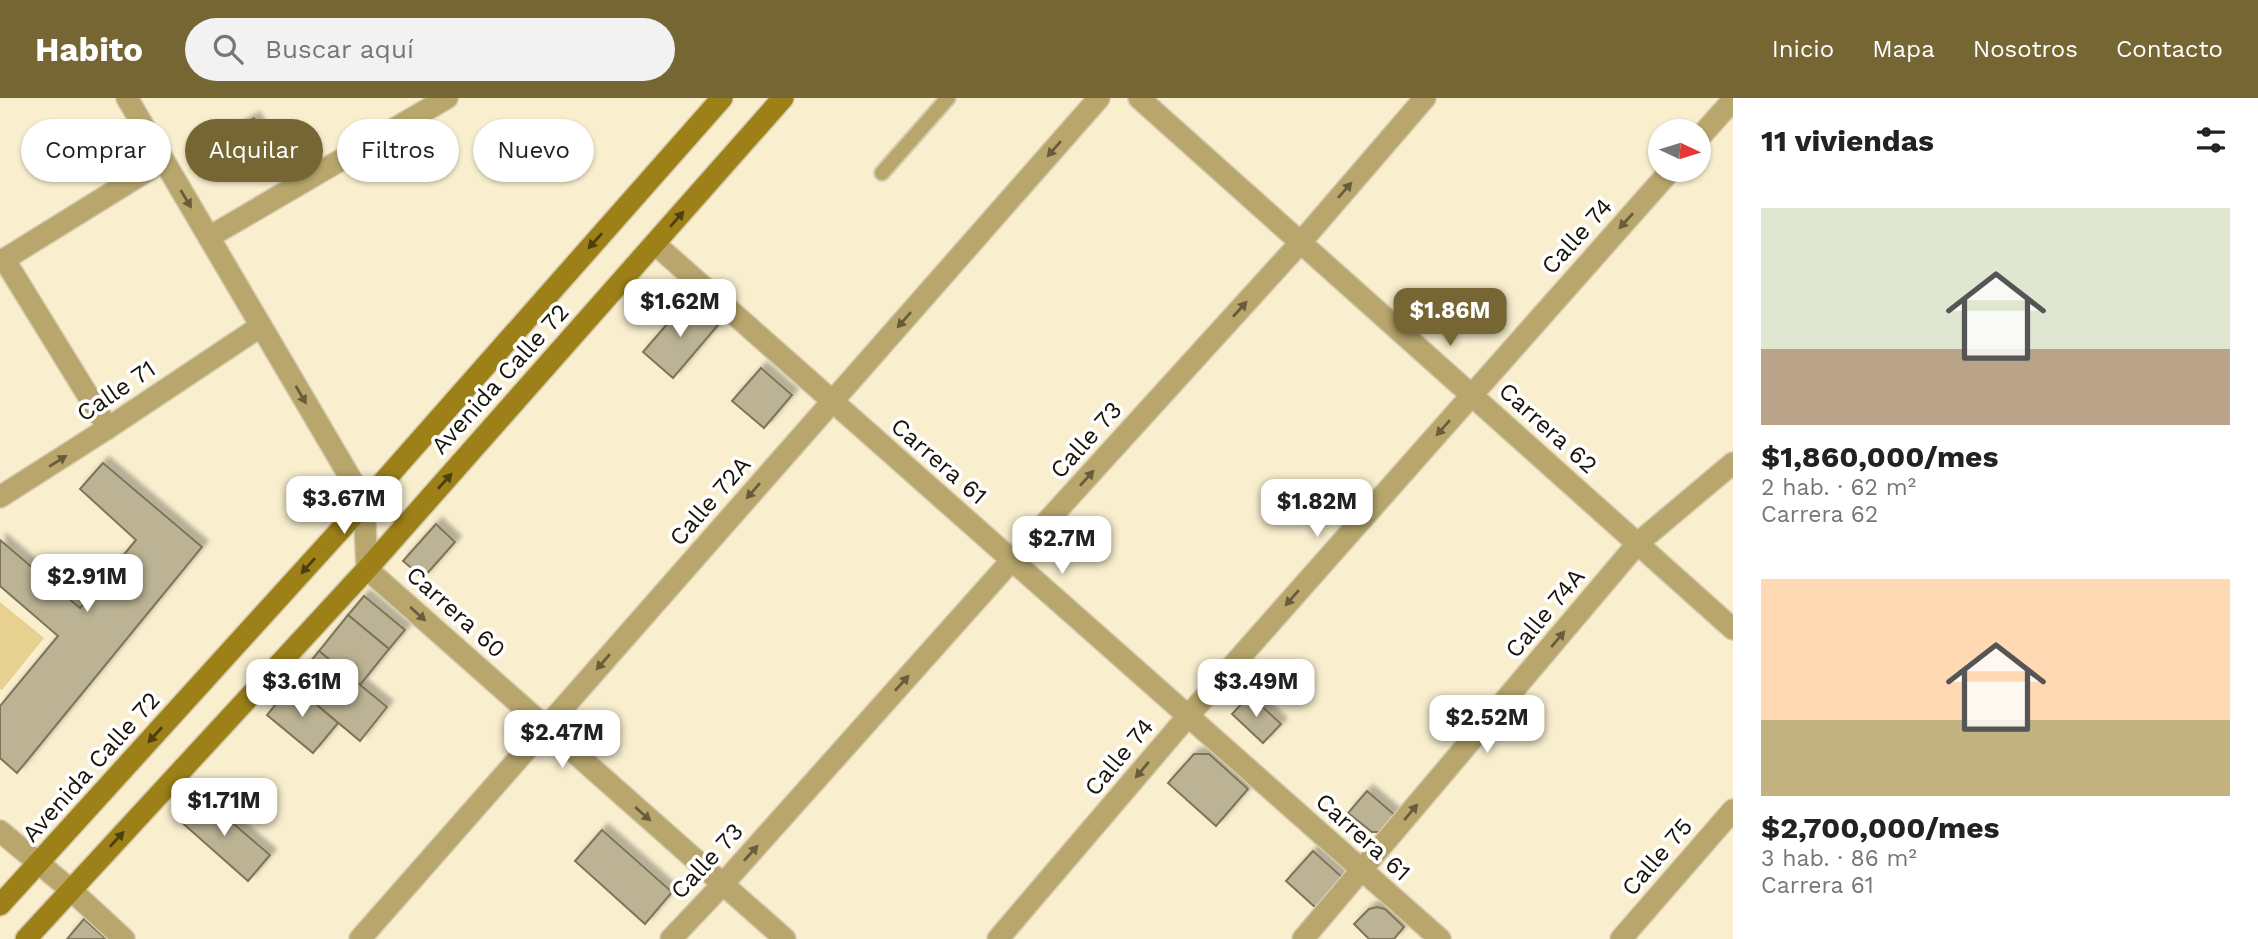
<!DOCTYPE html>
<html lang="es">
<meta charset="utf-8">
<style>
:root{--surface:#fff;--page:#f2f2f2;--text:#222;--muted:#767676;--accent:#756633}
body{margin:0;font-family:"Work Sans",sans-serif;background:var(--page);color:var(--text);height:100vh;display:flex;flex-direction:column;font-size:26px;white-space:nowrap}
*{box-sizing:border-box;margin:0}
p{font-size:23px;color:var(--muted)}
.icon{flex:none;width:38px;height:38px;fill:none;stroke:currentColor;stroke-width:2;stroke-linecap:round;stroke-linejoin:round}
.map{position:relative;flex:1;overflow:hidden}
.side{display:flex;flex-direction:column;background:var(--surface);width:525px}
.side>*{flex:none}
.hud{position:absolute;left:21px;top:21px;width:665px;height:63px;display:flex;gap:14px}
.needle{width:46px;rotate:94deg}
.tools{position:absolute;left:1648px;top:21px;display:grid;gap:14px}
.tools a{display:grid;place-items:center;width:63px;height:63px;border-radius:50%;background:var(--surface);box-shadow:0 2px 5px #0004;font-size:35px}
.price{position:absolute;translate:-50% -60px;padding:0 16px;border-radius:14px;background:#fff;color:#222;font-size:23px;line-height:46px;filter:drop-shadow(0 2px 4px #0008)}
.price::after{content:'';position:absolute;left:50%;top:42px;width:21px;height:16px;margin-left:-10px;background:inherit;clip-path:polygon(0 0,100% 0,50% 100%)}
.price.active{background:var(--accent);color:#fff}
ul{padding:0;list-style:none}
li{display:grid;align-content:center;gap:14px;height:371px;padding:0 28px}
li span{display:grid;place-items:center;height:217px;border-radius:0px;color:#555}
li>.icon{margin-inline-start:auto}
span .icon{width:126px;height:126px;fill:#fffc;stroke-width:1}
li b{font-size:30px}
h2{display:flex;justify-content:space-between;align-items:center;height:84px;padding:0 28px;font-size:30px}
.chip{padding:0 24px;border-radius:32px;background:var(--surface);box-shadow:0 2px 5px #0004;font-size:24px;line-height:63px}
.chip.active{background:var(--accent);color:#fff}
header{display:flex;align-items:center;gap:42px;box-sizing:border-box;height:98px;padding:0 35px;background:var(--accent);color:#fff}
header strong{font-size:33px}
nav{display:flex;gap:38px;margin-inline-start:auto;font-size:24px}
.search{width:490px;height:63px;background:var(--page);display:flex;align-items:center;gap:18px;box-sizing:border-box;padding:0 24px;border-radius:38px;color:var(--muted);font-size:26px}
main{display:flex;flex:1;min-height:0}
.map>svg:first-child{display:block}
.green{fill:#e6d190}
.building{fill:#bcb394;stroke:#7e7558;stroke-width:2;filter:url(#shadow)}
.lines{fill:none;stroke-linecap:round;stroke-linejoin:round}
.service-casing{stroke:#d5ccaf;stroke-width:18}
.minor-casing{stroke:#d5ccaf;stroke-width:24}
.tertiary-casing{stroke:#d5ccaf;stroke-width:24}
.secondary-casing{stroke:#d5ccaf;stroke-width:24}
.service{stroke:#b8a66d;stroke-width:14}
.minor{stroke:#b8a66d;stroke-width:21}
.tertiary{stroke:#b8a66d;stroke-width:21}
.secondary{stroke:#9d8118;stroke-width:21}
.oneway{fill:#685d3b}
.oneway2{fill:#4d400f}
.labels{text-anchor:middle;stroke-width:7;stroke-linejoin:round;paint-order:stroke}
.street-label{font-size:24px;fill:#181409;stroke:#fff}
</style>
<header>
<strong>Habito</strong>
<div class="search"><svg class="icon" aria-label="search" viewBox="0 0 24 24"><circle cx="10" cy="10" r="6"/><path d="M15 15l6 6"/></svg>Buscar aquí</div>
<nav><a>Inicio</a><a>Mapa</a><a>Nosotros</a><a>Contacto</a></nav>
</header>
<main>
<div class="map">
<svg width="1733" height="841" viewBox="0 0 1733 841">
<defs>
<filter id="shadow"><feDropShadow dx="6" dy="-6" stdDeviation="2" flood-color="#0004"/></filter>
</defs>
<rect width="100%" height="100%" fill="#f9efcf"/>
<!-- green -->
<polygon class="green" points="0,504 44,540 2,592 0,591"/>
<!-- building -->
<g class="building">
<polygon points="254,20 276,62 241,81 219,39"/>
<polygon points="688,202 718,227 673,280 643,254"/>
<polygon points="761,270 792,297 764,330 732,303"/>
<polygon points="103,365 202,449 17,675 0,660 0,608 58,538 0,488 0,442 80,510 136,442 80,391"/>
<polygon points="436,426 455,444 423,480 403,463"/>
<polygon points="364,498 405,532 389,551 348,517"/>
<polygon points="348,517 389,551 360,587 319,553"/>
<polygon points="319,553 387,609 360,643 292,586"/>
<polygon points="292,586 338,625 313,655 267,617"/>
<polygon points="1250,597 1281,626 1263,645 1232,616"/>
<polygon points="1194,656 1209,656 1248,691 1216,728 1168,685"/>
<polygon points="1367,693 1397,719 1385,734 1372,734 1348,715"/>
<polygon points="200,697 270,757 248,783 179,722"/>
<polygon points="602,732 672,794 645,826 575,763"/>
<polygon points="1313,753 1343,780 1316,810 1286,783"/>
<polygon points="1377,809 1385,811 1404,829 1394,841 1369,841 1354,826 1369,811"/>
<polygon points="84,821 106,841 67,841"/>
</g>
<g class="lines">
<defs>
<polyline id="service" points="882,75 948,0"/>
<g id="minor">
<polyline points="1139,0 1733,531"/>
<polyline points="1699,40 1733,2"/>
<polyline points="209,139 447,0"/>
<polyline points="655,146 1440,841"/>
<polyline points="4,161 108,330"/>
<polyline points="0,164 163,63"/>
<polyline points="0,399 108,330 261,228"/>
<polyline points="0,733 71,792 124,841"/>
<polyline points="360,841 1099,0"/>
<polyline points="671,841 723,786 1012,462 1301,144 1425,0"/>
<polyline points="998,841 1188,618 1671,72"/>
<polyline points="1303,841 1638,445 1733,365"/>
<polyline points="1621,841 1733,712"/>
</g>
<polyline id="tertiary" points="127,0 364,403 367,471 785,841"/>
<g id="secondary">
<polyline points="0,807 354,417 722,0"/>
<polyline points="26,841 367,471 783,0"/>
</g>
</defs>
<!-- service casing -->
<use href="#service" class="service-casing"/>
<!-- minor casing -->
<use href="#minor" class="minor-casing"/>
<!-- tertiary casing -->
<use href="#tertiary" class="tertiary-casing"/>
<!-- secondary casing -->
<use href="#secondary" class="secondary-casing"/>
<!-- service -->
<use href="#service" class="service"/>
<!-- minor -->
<use href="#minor" class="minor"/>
<!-- tertiary -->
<use href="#tertiary" class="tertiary"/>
<!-- secondary -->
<use href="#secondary" class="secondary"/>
</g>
<!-- one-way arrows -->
<defs><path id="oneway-solid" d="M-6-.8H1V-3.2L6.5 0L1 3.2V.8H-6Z" transform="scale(1.75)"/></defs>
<g class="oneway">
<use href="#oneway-solid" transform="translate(1054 51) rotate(131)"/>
<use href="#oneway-solid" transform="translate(1345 92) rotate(-49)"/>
<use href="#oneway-solid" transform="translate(186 101) rotate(59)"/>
<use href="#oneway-solid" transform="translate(1626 123) rotate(132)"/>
<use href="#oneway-solid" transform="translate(1240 211) rotate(-48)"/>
<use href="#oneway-solid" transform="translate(904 222) rotate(131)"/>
<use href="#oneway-solid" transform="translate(301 297) rotate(60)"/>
<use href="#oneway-solid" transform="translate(1443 330) rotate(131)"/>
<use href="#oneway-solid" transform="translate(58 363) rotate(-32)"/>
<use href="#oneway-solid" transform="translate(1087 380) rotate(-48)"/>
<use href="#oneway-solid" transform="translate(753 393) rotate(131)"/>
<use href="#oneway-solid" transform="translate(1292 500) rotate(131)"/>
<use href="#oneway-solid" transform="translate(418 516) rotate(42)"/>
<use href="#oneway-solid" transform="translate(1558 541) rotate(-50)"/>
<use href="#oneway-solid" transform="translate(603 564) rotate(131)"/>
<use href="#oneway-solid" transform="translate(902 585) rotate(-48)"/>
<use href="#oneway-solid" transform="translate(1142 672) rotate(130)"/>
<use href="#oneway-solid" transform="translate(1411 714) rotate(-50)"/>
<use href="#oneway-solid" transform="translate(643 716) rotate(42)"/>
<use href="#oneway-solid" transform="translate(751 755) rotate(-48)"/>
</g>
<g class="oneway2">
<use href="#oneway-solid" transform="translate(677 121) rotate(-49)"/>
<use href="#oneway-solid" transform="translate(595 143) rotate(132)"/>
<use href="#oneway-solid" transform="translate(445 383) rotate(-48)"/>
<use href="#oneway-solid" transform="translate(308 468) rotate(132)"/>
<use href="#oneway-solid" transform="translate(155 637) rotate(132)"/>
<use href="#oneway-solid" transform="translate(117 741) rotate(-47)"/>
</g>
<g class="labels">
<!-- street labels -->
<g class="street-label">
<text transform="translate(1577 138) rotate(-48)" y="8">Calle 74</text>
<text transform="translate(500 281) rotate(-48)" y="8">Avenida Calle 72</text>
<text transform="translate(116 293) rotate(-34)" y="8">Calle 71</text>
<text transform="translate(1548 330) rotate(42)" y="8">Carrera 62</text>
<text transform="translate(1086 342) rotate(-48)" y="8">Calle 73</text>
<text transform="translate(939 363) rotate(41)" y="8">Carrera 61</text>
<text transform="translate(710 403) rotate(-49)" y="8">Calle 72A</text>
<text transform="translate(456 514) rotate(42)" y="8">Carrera 60</text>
<text transform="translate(1545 515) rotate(-50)" y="8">Calle 74A</text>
<text transform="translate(1119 659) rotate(-50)" y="8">Calle 74</text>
<text transform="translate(91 669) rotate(-48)" y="8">Avenida Calle 72</text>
<text transform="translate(1363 739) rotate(42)" y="8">Carrera 61</text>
<text transform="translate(1657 759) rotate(-49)" y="8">Calle 75</text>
<text transform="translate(707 763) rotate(-47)" y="8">Calle 73</text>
</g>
</g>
</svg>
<div class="tools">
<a><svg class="needle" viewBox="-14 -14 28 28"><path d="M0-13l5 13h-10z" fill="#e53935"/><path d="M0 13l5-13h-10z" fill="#767676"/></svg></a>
</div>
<b class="price" style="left:680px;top:241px">$1.62M</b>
<b class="price active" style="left:1450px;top:250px">$1.86M</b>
<b class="price" style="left:344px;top:438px">$3.67M</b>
<b class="price" style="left:1317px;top:441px">$1.82M</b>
<b class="price" style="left:1062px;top:478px">$2.7M</b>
<b class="price" style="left:87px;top:516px">$2.91M</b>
<b class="price" style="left:302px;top:621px">$3.61M</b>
<b class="price" style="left:1256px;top:621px">$3.49M</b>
<b class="price" style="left:1487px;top:657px">$2.52M</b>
<b class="price" style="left:562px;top:672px">$2.47M</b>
<b class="price" style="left:224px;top:740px">$1.71M</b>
<div class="hud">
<a class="chip">Comprar</a>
<a class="chip active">Alquilar</a>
<a class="chip">Filtros</a>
<a class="chip">Nuevo</a>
</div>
</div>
<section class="side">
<h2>11 viviendas<svg class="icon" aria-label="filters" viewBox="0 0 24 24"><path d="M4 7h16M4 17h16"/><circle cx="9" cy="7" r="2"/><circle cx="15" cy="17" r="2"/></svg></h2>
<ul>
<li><span style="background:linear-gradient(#dfe7d0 65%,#b9a48a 0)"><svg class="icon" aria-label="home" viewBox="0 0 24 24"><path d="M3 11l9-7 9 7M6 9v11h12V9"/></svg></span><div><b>$1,860,000/mes</b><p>2 hab. · 62 m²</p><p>Carrera 62</p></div></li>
<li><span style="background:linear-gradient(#ffd9b3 65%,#c2b280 0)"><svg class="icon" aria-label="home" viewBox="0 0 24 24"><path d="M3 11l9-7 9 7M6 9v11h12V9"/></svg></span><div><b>$2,700,000/mes</b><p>3 hab. · 86 m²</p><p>Carrera 61</p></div></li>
</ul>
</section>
</main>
